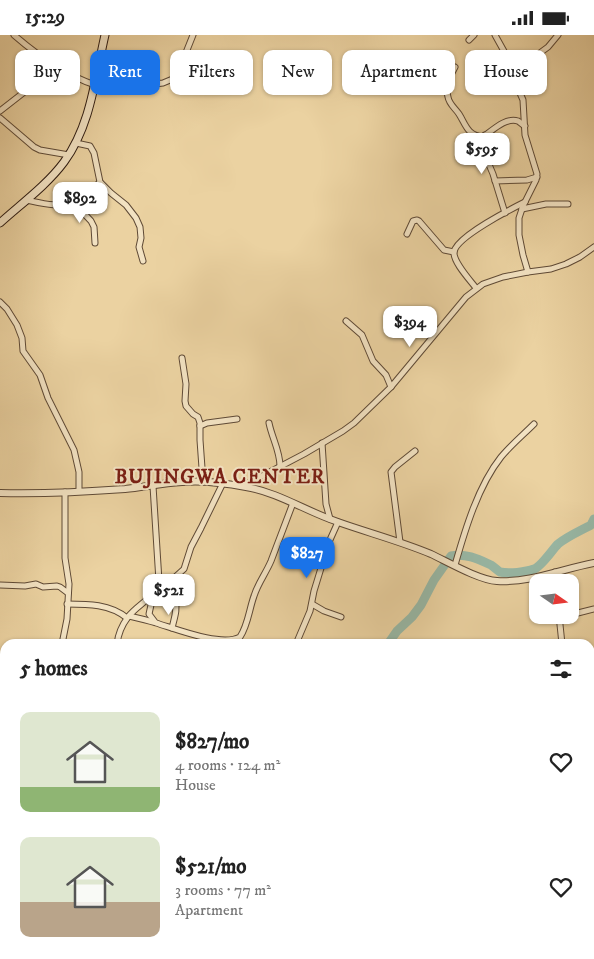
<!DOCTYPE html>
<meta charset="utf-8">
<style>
:root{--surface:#fff;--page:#f6f6f6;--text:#222;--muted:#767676;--accent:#1a73e8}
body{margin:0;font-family:"IM FELL DW Pica",serif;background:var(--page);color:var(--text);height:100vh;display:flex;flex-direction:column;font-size:19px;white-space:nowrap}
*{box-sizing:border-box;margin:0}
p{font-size:16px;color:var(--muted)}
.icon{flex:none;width:28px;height:28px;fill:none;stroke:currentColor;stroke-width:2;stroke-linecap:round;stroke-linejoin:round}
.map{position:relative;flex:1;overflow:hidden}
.details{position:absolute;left:0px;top:604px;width:595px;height:321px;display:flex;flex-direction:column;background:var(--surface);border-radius:15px 15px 0 0;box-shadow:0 1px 4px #0004}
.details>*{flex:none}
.banner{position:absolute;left:15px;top:15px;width:565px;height:45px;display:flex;gap:10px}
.needle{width:32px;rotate:104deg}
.fabs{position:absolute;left:529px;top:539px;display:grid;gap:10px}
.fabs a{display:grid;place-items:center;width:50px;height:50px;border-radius:10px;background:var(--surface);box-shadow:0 1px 4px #0004;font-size:25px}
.price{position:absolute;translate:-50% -42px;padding:0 11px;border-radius:10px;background:#fff;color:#222;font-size:16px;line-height:32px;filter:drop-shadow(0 1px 2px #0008)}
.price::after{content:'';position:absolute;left:50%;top:30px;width:15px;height:11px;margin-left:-8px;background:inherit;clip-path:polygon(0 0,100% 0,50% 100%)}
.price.current{background:var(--accent);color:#fff}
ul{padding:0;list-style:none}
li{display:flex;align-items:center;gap:15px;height:125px;padding:0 20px}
li span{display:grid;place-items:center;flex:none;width:140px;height:100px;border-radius:10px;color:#555}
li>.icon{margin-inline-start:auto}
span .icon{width:60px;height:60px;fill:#fffc;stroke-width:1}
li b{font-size:21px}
h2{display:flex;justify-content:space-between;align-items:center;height:60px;padding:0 20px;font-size:21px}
.tag{padding:0 18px;border-radius:10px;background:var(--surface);box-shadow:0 1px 4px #0004;font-size:18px;line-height:45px}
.tag.current{background:var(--accent);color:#fff}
.status{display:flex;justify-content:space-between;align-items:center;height:35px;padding:0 25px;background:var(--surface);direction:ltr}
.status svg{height:14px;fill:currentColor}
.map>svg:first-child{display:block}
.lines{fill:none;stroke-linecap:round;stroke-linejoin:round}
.river{stroke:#98b8a6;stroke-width:9}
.minor-casing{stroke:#5f4a36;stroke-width:7}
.tertiary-casing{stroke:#5f4a36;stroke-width:8}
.secondary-casing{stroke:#301d13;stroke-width:9}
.minor{stroke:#f2e2c2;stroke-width:5}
.tertiary{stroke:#f2e2c2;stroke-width:6}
.secondary{stroke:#f2e2c2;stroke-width:7}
.labels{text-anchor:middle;stroke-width:4;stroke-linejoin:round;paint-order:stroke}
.district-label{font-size:20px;font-weight:bold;letter-spacing:1px;fill:#7a1f14;stroke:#f2e2c2}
</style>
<div class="status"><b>15:29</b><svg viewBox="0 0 49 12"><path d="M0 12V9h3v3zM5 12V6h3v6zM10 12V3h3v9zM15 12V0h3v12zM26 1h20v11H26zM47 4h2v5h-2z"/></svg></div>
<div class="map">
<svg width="594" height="924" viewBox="0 0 594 924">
<rect width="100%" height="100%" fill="#ebd2a1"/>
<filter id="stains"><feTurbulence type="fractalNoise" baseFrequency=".004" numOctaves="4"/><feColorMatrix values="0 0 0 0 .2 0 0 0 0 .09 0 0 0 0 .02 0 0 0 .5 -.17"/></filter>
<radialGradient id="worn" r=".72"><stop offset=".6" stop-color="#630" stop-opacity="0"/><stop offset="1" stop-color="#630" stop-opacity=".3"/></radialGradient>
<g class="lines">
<!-- river -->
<path class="river" d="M388,609l9,-13 15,-14 9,-12 13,-25 17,-24c15,-3 27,3 40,9 3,2 6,5 9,7 9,2 26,0 34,-3 7,-2 18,-19 24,-25 10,-8 22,-13 33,-19l3,-6"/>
<defs>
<g id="minor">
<path d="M14,0c23,20 52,40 81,50"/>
<polyline points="495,0 505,18 511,37 523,65 525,100 537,139 536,145 523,171 519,183 519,200 523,220 528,237"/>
<polyline points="469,5 474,0"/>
<path d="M455,32c-5,9 -10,20 -7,30 1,7 7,11 11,17 7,11 8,21 24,23 9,-6 22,-20 35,-16 2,1 4,4 7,5"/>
<polyline points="175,43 177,35 185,20 193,0"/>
<polyline points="96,46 155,49 163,48 175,43 188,42 203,39 227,39"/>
<polyline points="518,52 529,28 533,23 548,12 558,0"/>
<polyline points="0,76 41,44 59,32"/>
<polyline points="0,83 34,112 40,115 69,120"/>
<polyline points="485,100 484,109 485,120 493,139 505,178"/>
<polyline points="76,108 90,111 94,118 100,147 111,158 126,170 136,183 140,192 141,203 139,212 143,226"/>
<polyline points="495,146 527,145 537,142"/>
<path d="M26,165c15,3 34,8 49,3 10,-4 18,-14 25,-21"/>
<polyline points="74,168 91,186 94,192 95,208"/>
<polyline points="522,174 546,169 568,169"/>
<polyline points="407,199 413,186 417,185 419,186 444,215 454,217"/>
<path d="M476,253c-6,-8 -23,-26 -22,-36 2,-15 57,-43 71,-50"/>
<polyline points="0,267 7,274 17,290 22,303 23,316 40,340 48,363 74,415 79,437 79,456"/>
<polyline points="346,286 362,300 373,326 386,340 391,352"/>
<polyline points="182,323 186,349 185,366 186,371 193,379 198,382 200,388 200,405 203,447"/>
<path d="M269,388c3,15 11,28 11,43"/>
<polyline points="200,391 207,388 237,384"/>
<polyline points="322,408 326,469 330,484"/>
<polyline points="243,451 304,419 343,396 354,388 391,352 466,262 483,249 503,242 528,237 551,234 566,229 580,222 594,212"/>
<polyline points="400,507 391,437 395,432 415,416"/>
<path d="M455,530c10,-35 23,-79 46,-108 10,-12 22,-22 33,-33"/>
<polyline points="555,537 556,548"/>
<polyline points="0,550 25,551 36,549 43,552 57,551 60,552 68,558"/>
<polyline points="157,553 174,543 184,534 191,512 201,493 223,448"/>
<path d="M156,555l19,10c3,9 -1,19 -3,28"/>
<polyline points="153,561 149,579 155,587"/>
<path d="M67,569c21,0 43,0 60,14"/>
<polyline points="312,569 324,576 341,582"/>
<polyline points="559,580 562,609"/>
<polyline points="570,580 594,574"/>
<path d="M129,581c9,2 18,4 27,7 20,6 65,24 84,14 8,-12 9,-27 14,-41 4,-13 12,-23 17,-35l22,-58"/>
<polyline points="62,609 67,584 69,549 65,523 65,457"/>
<path d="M117,609c1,-9 5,-19 11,-27 11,-14 25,-17 31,-36l-6,-95"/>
<polyline points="296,609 310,576 314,556 329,507 338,487"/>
<polyline points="590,629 594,628"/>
<polyline points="0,653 5,653"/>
<polyline points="590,691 594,695"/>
<polyline points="0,714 5,713"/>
<polyline points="590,723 594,721"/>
<polyline points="590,828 594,830"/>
<polyline points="0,863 5,863"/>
<polyline points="93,920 94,924"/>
<polyline points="539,920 539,924"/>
<polyline points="224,923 242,924"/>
<polyline points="43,924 45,920"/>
<polyline points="50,924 62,920"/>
<polyline points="329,924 330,920"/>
<polyline points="470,924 471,920"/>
</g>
<path id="tertiary" d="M0,458c42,1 84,-1 125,-4 19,-2 38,-6 57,-7 21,-2 43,1 64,5 34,6 59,24 92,35 31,11 62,19 93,32 17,8 48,26 66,27 33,2 65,-12 97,-18"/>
<path id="secondary" d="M0,188c21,-19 47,-38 64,-61 27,-37 31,-84 41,-127"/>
</defs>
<!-- minor casing -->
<use href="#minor" class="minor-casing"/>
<!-- tertiary casing -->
<use href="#tertiary" class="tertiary-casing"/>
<!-- secondary casing -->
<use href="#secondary" class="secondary-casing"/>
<!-- minor -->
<use href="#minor" class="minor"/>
<!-- tertiary -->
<use href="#tertiary" class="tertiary"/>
<!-- secondary -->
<use href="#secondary" class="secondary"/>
</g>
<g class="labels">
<!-- district labels -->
<g class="district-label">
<text x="220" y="448">BUJINGWA CENTER</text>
</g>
</g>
<rect width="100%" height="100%" filter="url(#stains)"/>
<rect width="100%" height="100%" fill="url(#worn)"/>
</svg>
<div class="fabs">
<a><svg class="needle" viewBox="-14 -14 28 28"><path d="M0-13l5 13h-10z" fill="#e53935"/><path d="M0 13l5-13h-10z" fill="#767676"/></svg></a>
</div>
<b class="price" style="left:482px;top:140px">$595</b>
<b class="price" style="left:80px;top:189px">$892</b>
<b class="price" style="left:410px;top:313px">$394</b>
<b class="price current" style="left:307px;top:544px">$827</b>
<b class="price" style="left:169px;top:581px">$521</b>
<div class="banner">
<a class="tag">Buy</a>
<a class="tag current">Rent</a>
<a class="tag">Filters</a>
<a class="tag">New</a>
<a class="tag">Apartment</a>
<a class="tag">House</a>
</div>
<section class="details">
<h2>5 homes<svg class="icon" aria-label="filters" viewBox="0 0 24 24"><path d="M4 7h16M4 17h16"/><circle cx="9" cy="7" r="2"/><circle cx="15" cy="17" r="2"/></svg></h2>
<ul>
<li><span style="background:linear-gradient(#dfe7d0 75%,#8fb573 0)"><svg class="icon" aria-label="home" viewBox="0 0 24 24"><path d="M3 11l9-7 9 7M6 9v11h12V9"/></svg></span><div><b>$827/mo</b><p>4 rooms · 124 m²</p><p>House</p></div><svg class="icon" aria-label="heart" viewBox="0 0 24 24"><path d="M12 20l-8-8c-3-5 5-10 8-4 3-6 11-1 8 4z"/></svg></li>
<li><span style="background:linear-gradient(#dfe7d0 65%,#b9a48a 0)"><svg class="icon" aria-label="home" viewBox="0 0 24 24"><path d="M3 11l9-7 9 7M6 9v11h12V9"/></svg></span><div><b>$521/mo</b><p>3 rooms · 77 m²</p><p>Apartment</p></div><svg class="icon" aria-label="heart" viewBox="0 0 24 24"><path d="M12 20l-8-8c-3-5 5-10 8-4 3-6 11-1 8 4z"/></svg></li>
</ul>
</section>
</div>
